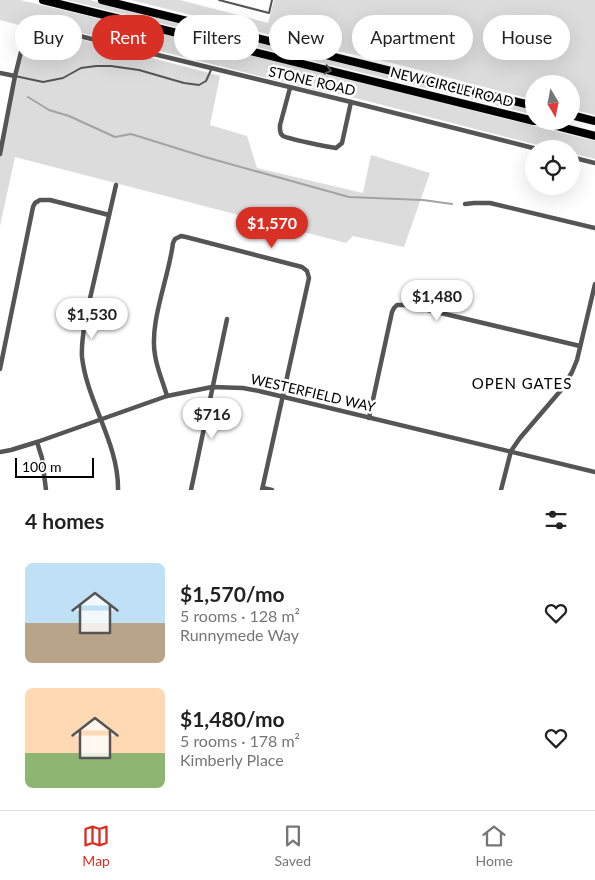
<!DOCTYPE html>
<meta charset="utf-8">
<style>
:root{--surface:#fff;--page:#f6f6f6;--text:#222;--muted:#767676;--line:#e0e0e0;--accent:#d93025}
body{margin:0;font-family:Lato,sans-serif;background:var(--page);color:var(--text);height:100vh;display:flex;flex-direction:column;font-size:19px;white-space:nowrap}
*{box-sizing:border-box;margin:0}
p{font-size:16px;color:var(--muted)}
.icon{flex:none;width:28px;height:28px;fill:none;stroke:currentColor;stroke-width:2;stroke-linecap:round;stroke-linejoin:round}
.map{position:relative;height:490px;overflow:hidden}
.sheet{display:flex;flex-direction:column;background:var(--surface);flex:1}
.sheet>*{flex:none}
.banner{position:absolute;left:15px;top:15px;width:565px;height:45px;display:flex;gap:10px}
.needle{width:32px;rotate:170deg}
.buttons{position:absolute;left:525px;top:75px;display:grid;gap:10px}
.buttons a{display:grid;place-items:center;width:55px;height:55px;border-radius:50%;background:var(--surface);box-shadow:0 5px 20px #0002;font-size:25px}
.scale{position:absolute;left:15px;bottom:12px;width:79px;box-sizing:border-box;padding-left:5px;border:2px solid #000;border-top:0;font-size:14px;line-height:18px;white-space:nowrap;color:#000;-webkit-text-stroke:4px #fff;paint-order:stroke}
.price{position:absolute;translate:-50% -42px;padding:0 11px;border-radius:18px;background:#fff;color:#222;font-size:16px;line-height:32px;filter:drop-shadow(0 1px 2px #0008)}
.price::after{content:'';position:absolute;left:50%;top:30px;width:15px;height:11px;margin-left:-8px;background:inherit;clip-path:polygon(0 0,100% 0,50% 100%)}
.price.selected{background:var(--accent);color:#fff}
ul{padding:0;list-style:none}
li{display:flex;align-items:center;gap:15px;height:125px;padding:0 25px}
li span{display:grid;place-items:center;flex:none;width:140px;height:100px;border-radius:8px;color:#555}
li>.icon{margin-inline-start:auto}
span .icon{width:60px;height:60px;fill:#fffc;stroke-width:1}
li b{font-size:21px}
h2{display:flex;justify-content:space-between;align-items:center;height:60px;padding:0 25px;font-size:21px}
.tag{padding:0 18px;border-radius:22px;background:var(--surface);box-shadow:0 5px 20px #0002;font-size:18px;line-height:45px}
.tag.selected{background:var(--accent);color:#fff}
.tab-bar{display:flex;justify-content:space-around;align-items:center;height:70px;border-top:1px solid var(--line);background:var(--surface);font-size:14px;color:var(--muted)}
.tab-bar a{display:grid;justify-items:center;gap:2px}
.tab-bar .selected{color:var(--accent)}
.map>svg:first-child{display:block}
.green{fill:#dcdcdc}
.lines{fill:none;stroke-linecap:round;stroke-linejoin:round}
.stream{stroke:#a3a3a3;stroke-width:2}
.highway-casing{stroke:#dbdbdb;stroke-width:9}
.lane{stroke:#555;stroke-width:2}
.street{stroke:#555;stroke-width:4.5}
.highway{stroke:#000;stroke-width:8}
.oneway{stroke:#595959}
.labels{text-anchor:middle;stroke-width:5;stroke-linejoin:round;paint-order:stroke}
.street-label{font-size:14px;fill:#000;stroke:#fff}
.neighbourhood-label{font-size:15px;letter-spacing:1px;fill:#000;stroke:#fff}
</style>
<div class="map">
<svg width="595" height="490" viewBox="0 0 595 490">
<rect width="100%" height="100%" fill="#fff"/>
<!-- green -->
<g class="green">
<polygon points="0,0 20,0 144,29 595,141 595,159 571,153 571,149 553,149 340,94 323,92 148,48 64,29 37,25 26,27 0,20"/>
<polygon points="66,0 90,0 101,3 534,109 534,115"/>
<polygon points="131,0 180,0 268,23 274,0 595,0 595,115 571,109 571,84 534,84 534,100 392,63 319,47"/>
<polygon points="38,28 220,76 210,125 247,136 257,168 363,193 371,155 430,173 404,247 353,236 346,243 15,157 0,226 0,154 20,55 29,32"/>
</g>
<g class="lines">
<!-- stream -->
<polyline class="stream" points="28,97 49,110 69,116 115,137 131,134 205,157 349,197 423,200 452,204"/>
<defs>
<g id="highway">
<polyline points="43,0 534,121"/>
<polyline points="102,0 534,106"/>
<polyline points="571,115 595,121"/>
<polyline points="537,121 595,136"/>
</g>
</defs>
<!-- highway casing -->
<use href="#highway" class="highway-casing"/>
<!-- lane -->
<g class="lane">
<polyline points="219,0 269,13 272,0"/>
<polyline points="15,76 43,82 63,78 81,68 96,66 111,66 139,70 184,83 199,85 206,81 211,70"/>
</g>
<!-- street -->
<g class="street">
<polyline points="0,73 15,76"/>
<path d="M290,88l-10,37c0,4 -1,8 3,11 6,3 45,11 53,12l6,-5 9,-41"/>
<polyline points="0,154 15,76 24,40 29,32 35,29 41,28 59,31 351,102 537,149"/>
<polyline points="571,157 595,163"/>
<path d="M116,185l-30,131c-2,13 -5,27 -4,41 5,45 37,87 36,133"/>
<polyline points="465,204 474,203 490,203 595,228"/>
<polyline points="0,369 33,207 35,203 40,200 50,200 109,215"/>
<path d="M167,396c-4,-14 -10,-27 -12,-41 -6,-33 14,-78 18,-112l2,-4 6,-3 5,1 116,30 5,4 2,7 -47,212"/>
<polyline points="369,418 392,312 394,308 397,305 407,305 580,346"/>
<polyline points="37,442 42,458 46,490"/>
<polyline points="0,452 11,450 37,442 167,396 212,387 243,388 259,391 595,472"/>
<polyline points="263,488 272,490"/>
<polyline points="191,490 227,319"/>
<polyline points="501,490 511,451 520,438 562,389 572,372 577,360 595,284"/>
</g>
<!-- highway -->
<use href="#highway" class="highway"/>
</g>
<!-- one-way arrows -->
<defs><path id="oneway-chevron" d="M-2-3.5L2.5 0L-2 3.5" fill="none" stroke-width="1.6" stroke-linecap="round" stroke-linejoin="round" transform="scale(1.25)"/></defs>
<use class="oneway" href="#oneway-chevron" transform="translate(328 70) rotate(14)"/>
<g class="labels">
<!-- street labels -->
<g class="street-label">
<text transform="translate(312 81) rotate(13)" y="5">STONE ROAD</text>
<text transform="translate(452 87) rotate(14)" y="5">NEW CIRCLE ROAD</text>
<text transform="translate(313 393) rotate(13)" y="5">WESTERFIELD WAY</text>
</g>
<!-- neighbourhood labels -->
<g class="neighbourhood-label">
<text x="522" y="389">OPEN GATES</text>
</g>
</g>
</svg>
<div class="buttons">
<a><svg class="needle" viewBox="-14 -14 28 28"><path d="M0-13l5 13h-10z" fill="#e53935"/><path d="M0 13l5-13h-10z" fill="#767676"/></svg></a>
<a><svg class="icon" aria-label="locate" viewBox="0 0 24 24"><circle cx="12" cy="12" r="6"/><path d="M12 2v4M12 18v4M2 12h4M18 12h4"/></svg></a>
</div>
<div class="scale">100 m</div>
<b class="price selected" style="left:272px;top:249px">$1,570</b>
<b class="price" style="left:437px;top:322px">$1,480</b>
<b class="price" style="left:92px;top:340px">$1,530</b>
<b class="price" style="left:212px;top:440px">$716</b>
<div class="banner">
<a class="tag">Buy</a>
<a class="tag selected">Rent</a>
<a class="tag">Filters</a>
<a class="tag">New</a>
<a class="tag">Apartment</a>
<a class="tag">House</a>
</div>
</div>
<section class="sheet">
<h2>4 homes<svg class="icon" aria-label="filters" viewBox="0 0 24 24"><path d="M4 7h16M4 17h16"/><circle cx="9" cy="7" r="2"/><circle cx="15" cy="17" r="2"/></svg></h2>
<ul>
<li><span style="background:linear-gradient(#bfe0f5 60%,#b9a48a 0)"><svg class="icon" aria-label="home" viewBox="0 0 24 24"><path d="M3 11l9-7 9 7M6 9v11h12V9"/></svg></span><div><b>$1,570/mo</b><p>5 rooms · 128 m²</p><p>Runnymede Way</p></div><svg class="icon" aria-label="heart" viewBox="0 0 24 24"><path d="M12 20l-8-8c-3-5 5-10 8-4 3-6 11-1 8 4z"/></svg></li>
<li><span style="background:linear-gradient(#ffd9b3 65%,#8fb573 0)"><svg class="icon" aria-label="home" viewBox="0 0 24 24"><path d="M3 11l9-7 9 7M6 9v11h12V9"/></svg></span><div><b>$1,480/mo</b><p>5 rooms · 178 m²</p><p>Kimberly Place</p></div><svg class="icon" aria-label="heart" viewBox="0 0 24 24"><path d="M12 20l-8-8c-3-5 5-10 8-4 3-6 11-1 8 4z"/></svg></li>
</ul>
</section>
<nav class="tab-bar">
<a class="selected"><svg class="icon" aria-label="map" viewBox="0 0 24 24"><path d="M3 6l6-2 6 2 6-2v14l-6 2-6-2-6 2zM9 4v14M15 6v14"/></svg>Map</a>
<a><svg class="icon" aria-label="saved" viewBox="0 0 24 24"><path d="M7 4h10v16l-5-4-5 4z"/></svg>Saved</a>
<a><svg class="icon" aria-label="home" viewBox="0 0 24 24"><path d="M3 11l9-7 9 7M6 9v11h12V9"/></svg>Home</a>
</nav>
